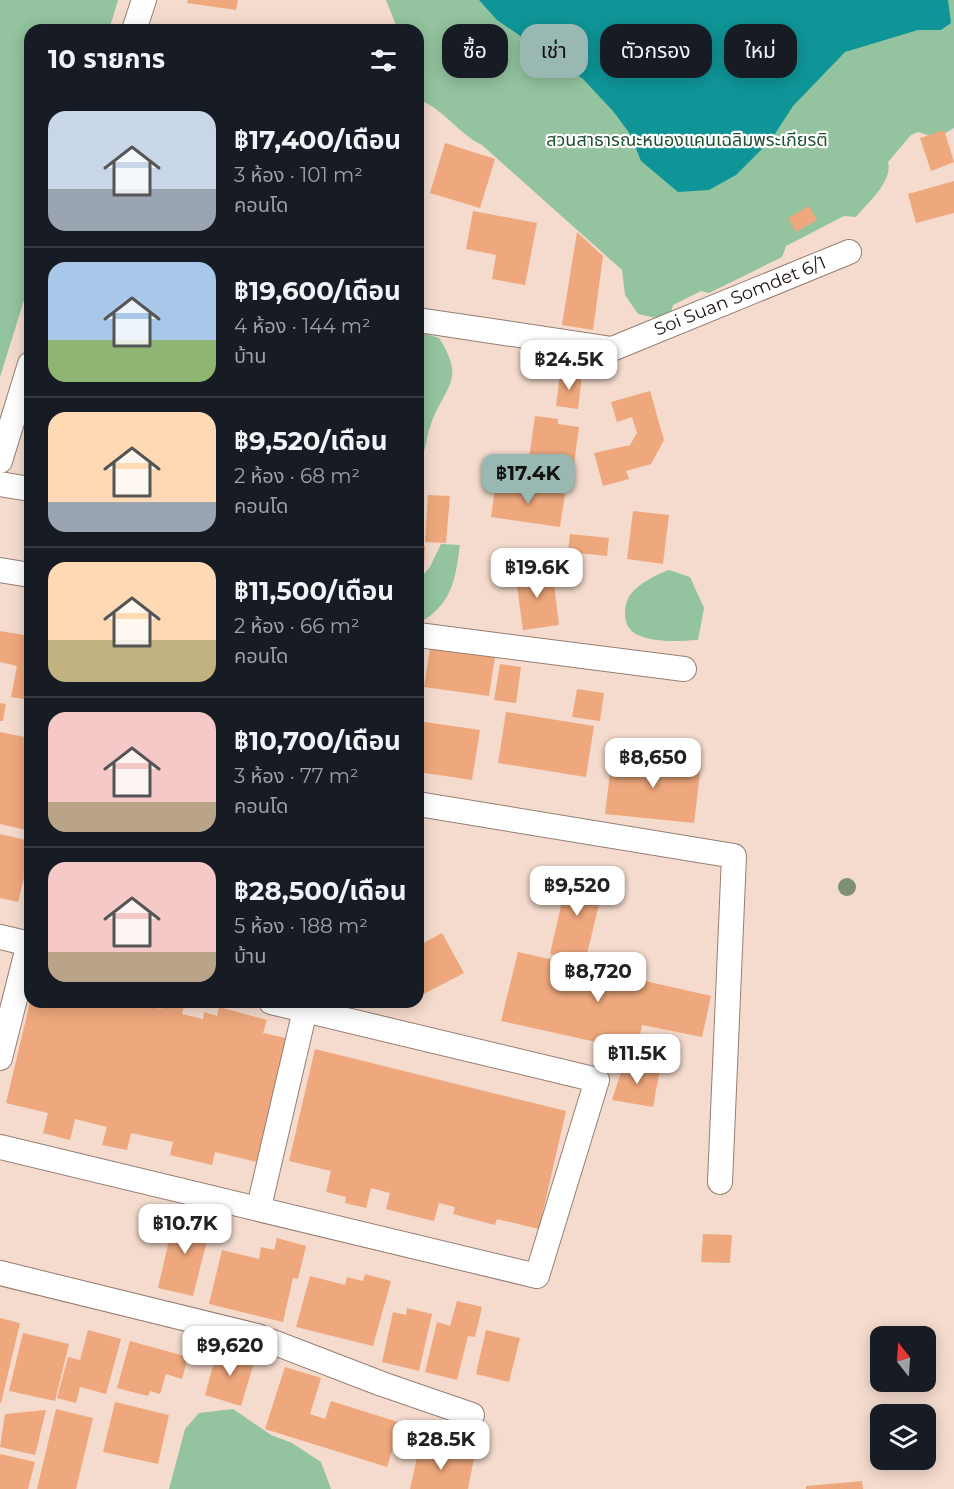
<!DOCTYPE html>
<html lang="th">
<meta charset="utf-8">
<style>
:root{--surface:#171b24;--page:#242831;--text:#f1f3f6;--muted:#9ea1a6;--line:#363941;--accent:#9ab8b2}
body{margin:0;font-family:Montserrat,"Noto Sans Thai",sans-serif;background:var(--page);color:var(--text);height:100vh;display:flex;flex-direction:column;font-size:22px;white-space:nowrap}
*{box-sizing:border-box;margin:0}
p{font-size:20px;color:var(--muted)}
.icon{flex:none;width:33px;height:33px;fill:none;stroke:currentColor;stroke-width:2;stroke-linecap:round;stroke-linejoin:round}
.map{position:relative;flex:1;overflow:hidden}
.drawer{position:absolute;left:24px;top:24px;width:400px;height:984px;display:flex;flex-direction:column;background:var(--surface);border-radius:18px;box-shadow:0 3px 15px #0003}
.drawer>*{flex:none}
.top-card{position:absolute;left:442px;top:24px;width:422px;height:54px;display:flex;gap:12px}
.needle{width:39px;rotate:343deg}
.controls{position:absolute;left:870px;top:1326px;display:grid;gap:12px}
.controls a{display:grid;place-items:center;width:66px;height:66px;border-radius:12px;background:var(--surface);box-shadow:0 3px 15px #0003;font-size:30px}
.price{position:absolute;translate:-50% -51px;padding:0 14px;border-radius:12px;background:#fff;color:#222;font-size:20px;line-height:39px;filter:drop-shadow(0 2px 3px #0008)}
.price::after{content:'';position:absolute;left:50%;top:36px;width:18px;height:14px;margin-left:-9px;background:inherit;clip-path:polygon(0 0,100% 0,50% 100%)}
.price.on{background:var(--accent);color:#111}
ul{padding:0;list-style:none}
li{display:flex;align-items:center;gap:18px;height:150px;padding:0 24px}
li+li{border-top:2px solid var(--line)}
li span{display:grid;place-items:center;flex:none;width:168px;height:120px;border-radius:18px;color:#555}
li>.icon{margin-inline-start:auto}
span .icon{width:72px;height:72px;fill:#fffc;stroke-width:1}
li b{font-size:26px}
h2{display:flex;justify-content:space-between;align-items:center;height:72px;padding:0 24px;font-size:26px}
.pill{padding:0 21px;border-radius:18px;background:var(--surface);box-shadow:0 3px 15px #0003;font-size:21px;line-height:54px}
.pill.on{background:var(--accent);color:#111}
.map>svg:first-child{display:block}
.green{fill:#93c39f}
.water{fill:#0f9598}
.building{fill:#efa87d}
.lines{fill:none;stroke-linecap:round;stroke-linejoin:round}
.minor-casing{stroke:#957f73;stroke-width:26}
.minor{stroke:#fff;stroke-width:24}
.tree{fill:#7e8f76}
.labels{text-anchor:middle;stroke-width:4.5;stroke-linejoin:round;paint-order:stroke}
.park-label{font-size:18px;fill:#1e512f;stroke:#fff}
.street-label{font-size:18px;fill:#1c130f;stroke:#fff}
</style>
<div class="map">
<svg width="954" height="1489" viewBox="0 0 954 1489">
<rect width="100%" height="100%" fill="#f4dbcd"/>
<!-- green -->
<g class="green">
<polygon points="0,0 118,0 109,30 30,30 30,281 0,377"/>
<path d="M386,0h568v128l-17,10 -19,-6 -7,3 -23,27c5,20 -21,41 -32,55l-12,-1 -58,30 -4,11 -73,36 -8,-2 -28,14 -2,8 -10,6 -23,-5 -13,-19 -3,-25 -140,-125c-24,-12 -35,-32 -58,-43l-5,2 -1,-74h-20z"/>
<path d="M419,332l20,6c27,43 7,46 -8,86 -5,13 -5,28 -12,40z"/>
<path d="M441,544l19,1c-5,36 -8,59 -41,78l-1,-42 12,-14z"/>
<path d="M669,570l21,7 14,31 -6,32c-18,1 -43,3 -60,-5 -15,-6 -16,-27 -8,-40 8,-11 27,-21 39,-25z"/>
<polygon points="233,1409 271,1435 292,1443 321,1462 331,1489 169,1489 185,1429 199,1413"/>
</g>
<!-- water -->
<polygon class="water" points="479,0 948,0 951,23 941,30 918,30 845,52 793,106 771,140 736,175 709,190 678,192 641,161 630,134 613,111 583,79 497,20"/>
<!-- building -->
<g class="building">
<polygon points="188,0 238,0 236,10 187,3"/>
<polygon points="944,130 954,162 931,171 920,138"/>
<polygon points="445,143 495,159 480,208 430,193"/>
<polygon points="954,181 954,213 916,223 908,194"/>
<polygon points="809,206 817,220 796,232 788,218"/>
<polygon points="473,211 537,223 525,285 492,279 496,255 466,249"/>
<polygon points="577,232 603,256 593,330 562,325"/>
<polygon points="560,373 582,375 578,409 556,406"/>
<polygon points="650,391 664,440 651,464 626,471 629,479 603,486 594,453 630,445 637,433 632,417 617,422 611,402"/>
<polygon points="535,416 558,419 558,424 579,427 572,479 527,473"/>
<polygon points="496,483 565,494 560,527 491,517"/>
<polygon points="428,495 450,496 446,543 425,542"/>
<polygon points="633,511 669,515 663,564 627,559"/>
<polygon points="570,534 609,538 607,556 568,552"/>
<polygon points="418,545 425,546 423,584 418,584"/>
<polygon points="552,568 559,625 523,630 515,572"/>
<polygon points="0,631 30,636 30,700 11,697 17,666 0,662"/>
<polygon points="430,648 495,657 489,696 424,687"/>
<polygon points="500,664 521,667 516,703 494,700"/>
<polygon points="577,689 604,693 600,721 572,717"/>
<polygon points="0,703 6,704 3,721 0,721"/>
<polygon points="506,712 594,726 586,777 498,763"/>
<polygon points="418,721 480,730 472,780 418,772"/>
<polygon points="0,732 30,738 30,758 26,779 30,780 30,831 0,824"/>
<polygon points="612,756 701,765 694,823 605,814"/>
<polygon points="0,834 30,841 30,853 18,902 0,898"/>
<polygon points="569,871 605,880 585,962 550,954"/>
<polygon points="442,933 464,973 418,997 418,946"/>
<polygon points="518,952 711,996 702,1037 642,1025 637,1051 501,1021"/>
<polygon points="30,1002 131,1002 161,1009 162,1002 185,1002 182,1014 203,1019 204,1012 217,1016 219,1007 267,1020 263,1033 286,1038 257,1162 215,1152 212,1165 170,1155 173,1142 131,1133 127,1150 102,1145 107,1127 75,1119 70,1140 43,1133 48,1113 6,1103"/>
<polygon points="315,1049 566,1111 539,1229 497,1219 495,1225 453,1214 455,1207 439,1203 434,1221 409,1215 386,1209 390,1193 371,1188 366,1208 345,1203 346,1197 326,1192 331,1171 289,1161"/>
<polygon points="624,1063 660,1069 653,1107 612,1100"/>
<polygon points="189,1211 213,1217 193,1296 158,1288 170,1236 165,1234 167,1228 184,1231"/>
<polygon points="703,1234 732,1235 730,1263 701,1262"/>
<polygon points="277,1238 306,1246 298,1279 293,1278 283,1322 209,1304 222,1250 259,1259 261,1247 274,1250"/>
<polygon points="365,1274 391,1281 373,1346 296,1327 310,1276 345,1285 347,1277 363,1281"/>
<polygon points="457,1301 482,1307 475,1337 468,1336 457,1380 425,1372 437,1322 450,1326"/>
<polygon points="407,1308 432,1314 419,1371 382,1362 393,1312 406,1315"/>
<polygon points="0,1318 20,1323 1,1403 0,1403"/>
<polygon points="88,1330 121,1339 106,1394 80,1387 76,1403 57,1398 68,1357 80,1360"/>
<polygon points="486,1330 520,1338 509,1382 476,1374"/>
<polygon points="23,1333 69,1344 55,1401 9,1391"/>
<polygon points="130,1341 188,1357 182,1379 166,1374 160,1394 150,1391 148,1396 117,1388"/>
<polygon points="218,1348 255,1359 241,1406 205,1395"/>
<polygon points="285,1367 321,1378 310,1414 325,1419 331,1401 401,1423 387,1467 265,1429"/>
<polygon points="115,1402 169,1415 158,1464 103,1452"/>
<polygon points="56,1409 93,1418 76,1489 37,1489"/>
<polygon points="46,1410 35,1455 0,1447 5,1414"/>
<polygon points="419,1448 474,1458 468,1489 410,1489"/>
<polygon points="0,1454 35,1462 28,1489 0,1489"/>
<polygon points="862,1481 863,1489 806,1489 806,1486"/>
</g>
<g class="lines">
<defs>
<g id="minor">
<polyline points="134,30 144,0"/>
<polyline points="418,320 612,349 849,252"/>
<polyline points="0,461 30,364"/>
<polyline points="0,484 30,489"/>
<polyline points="0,570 30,575"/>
<polyline points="418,635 684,669"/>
<polyline points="418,804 734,856 720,1182"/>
<polyline points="0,937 30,944"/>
<polyline points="0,1058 29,943"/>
<polyline points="0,1147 537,1276 597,1080 271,1002"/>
<polyline points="259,1207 305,1010"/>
<polyline points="0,1273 257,1336 382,1384 472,1415"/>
</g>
</defs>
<!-- minor casing -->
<use href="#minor" class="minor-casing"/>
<!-- minor -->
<use href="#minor" class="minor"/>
</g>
<!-- trees -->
<circle class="tree" cx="847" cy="887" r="9"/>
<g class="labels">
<!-- park labels -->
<g class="park-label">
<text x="687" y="146">สวนสาธารณะหนองแคนเฉลิมพระเกียรติ</text>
</g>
<!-- street labels -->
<g class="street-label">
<text transform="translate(740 296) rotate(-22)" y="6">Soi Suan Somdet 6/1</text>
</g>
</g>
</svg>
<div class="controls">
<a><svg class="needle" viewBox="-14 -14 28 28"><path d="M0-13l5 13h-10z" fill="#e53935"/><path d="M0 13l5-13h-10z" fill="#9ea1a6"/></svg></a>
<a><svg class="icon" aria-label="layers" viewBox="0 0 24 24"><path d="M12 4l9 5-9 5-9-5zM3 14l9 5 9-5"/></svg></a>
</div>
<b class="price" style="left:569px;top:391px">฿24.5K</b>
<b class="price on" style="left:528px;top:505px">฿17.4K</b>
<b class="price" style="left:537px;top:599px">฿19.6K</b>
<b class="price" style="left:653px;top:789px">฿8,650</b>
<b class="price" style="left:577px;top:917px">฿9,520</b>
<b class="price" style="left:598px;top:1003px">฿8,720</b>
<b class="price" style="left:637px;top:1085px">฿11.5K</b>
<b class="price" style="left:185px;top:1255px">฿10.7K</b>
<b class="price" style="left:230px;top:1377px">฿9,620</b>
<b class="price" style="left:441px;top:1471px">฿28.5K</b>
<div class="top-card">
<a class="pill">ซื้อ</a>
<a class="pill on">เช่า</a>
<a class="pill">ตัวกรอง</a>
<a class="pill">ใหม่</a>
</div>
<section class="drawer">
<h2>10 รายการ<svg class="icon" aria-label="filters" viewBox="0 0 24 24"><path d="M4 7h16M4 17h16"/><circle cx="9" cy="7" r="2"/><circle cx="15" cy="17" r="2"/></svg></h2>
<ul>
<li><span style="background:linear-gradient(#c9d6e8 65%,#9aa5b1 0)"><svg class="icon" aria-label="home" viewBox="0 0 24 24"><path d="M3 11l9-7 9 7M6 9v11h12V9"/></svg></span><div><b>฿17,400/เดือน</b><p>3 ห้อง · 101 m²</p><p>คอนโด</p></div></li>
<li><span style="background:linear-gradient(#a9c7e8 65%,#8fb573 0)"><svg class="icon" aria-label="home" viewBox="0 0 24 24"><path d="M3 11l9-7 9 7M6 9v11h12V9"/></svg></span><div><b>฿19,600/เดือน</b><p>4 ห้อง · 144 m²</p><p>บ้าน</p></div></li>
<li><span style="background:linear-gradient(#ffd9b3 75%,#9aa5b1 0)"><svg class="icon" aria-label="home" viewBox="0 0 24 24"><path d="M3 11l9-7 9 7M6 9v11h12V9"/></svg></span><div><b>฿9,520/เดือน</b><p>2 ห้อง · 68 m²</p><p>คอนโด</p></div></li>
<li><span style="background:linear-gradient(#ffd9b3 65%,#c2b280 0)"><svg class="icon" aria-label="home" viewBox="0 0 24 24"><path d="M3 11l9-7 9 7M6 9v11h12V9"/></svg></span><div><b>฿11,500/เดือน</b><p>2 ห้อง · 66 m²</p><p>คอนโด</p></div></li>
<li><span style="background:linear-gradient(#f6c9c9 75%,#b9a48a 0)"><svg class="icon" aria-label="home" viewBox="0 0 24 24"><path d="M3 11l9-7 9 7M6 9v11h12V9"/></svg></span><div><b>฿10,700/เดือน</b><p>3 ห้อง · 77 m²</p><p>คอนโด</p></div></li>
<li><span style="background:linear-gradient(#f6c9c9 75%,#b9a48a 0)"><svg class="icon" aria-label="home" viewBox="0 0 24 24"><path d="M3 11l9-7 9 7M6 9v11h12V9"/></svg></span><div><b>฿28,500/เดือน</b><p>5 ห้อง · 188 m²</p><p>บ้าน</p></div></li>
</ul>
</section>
</div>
